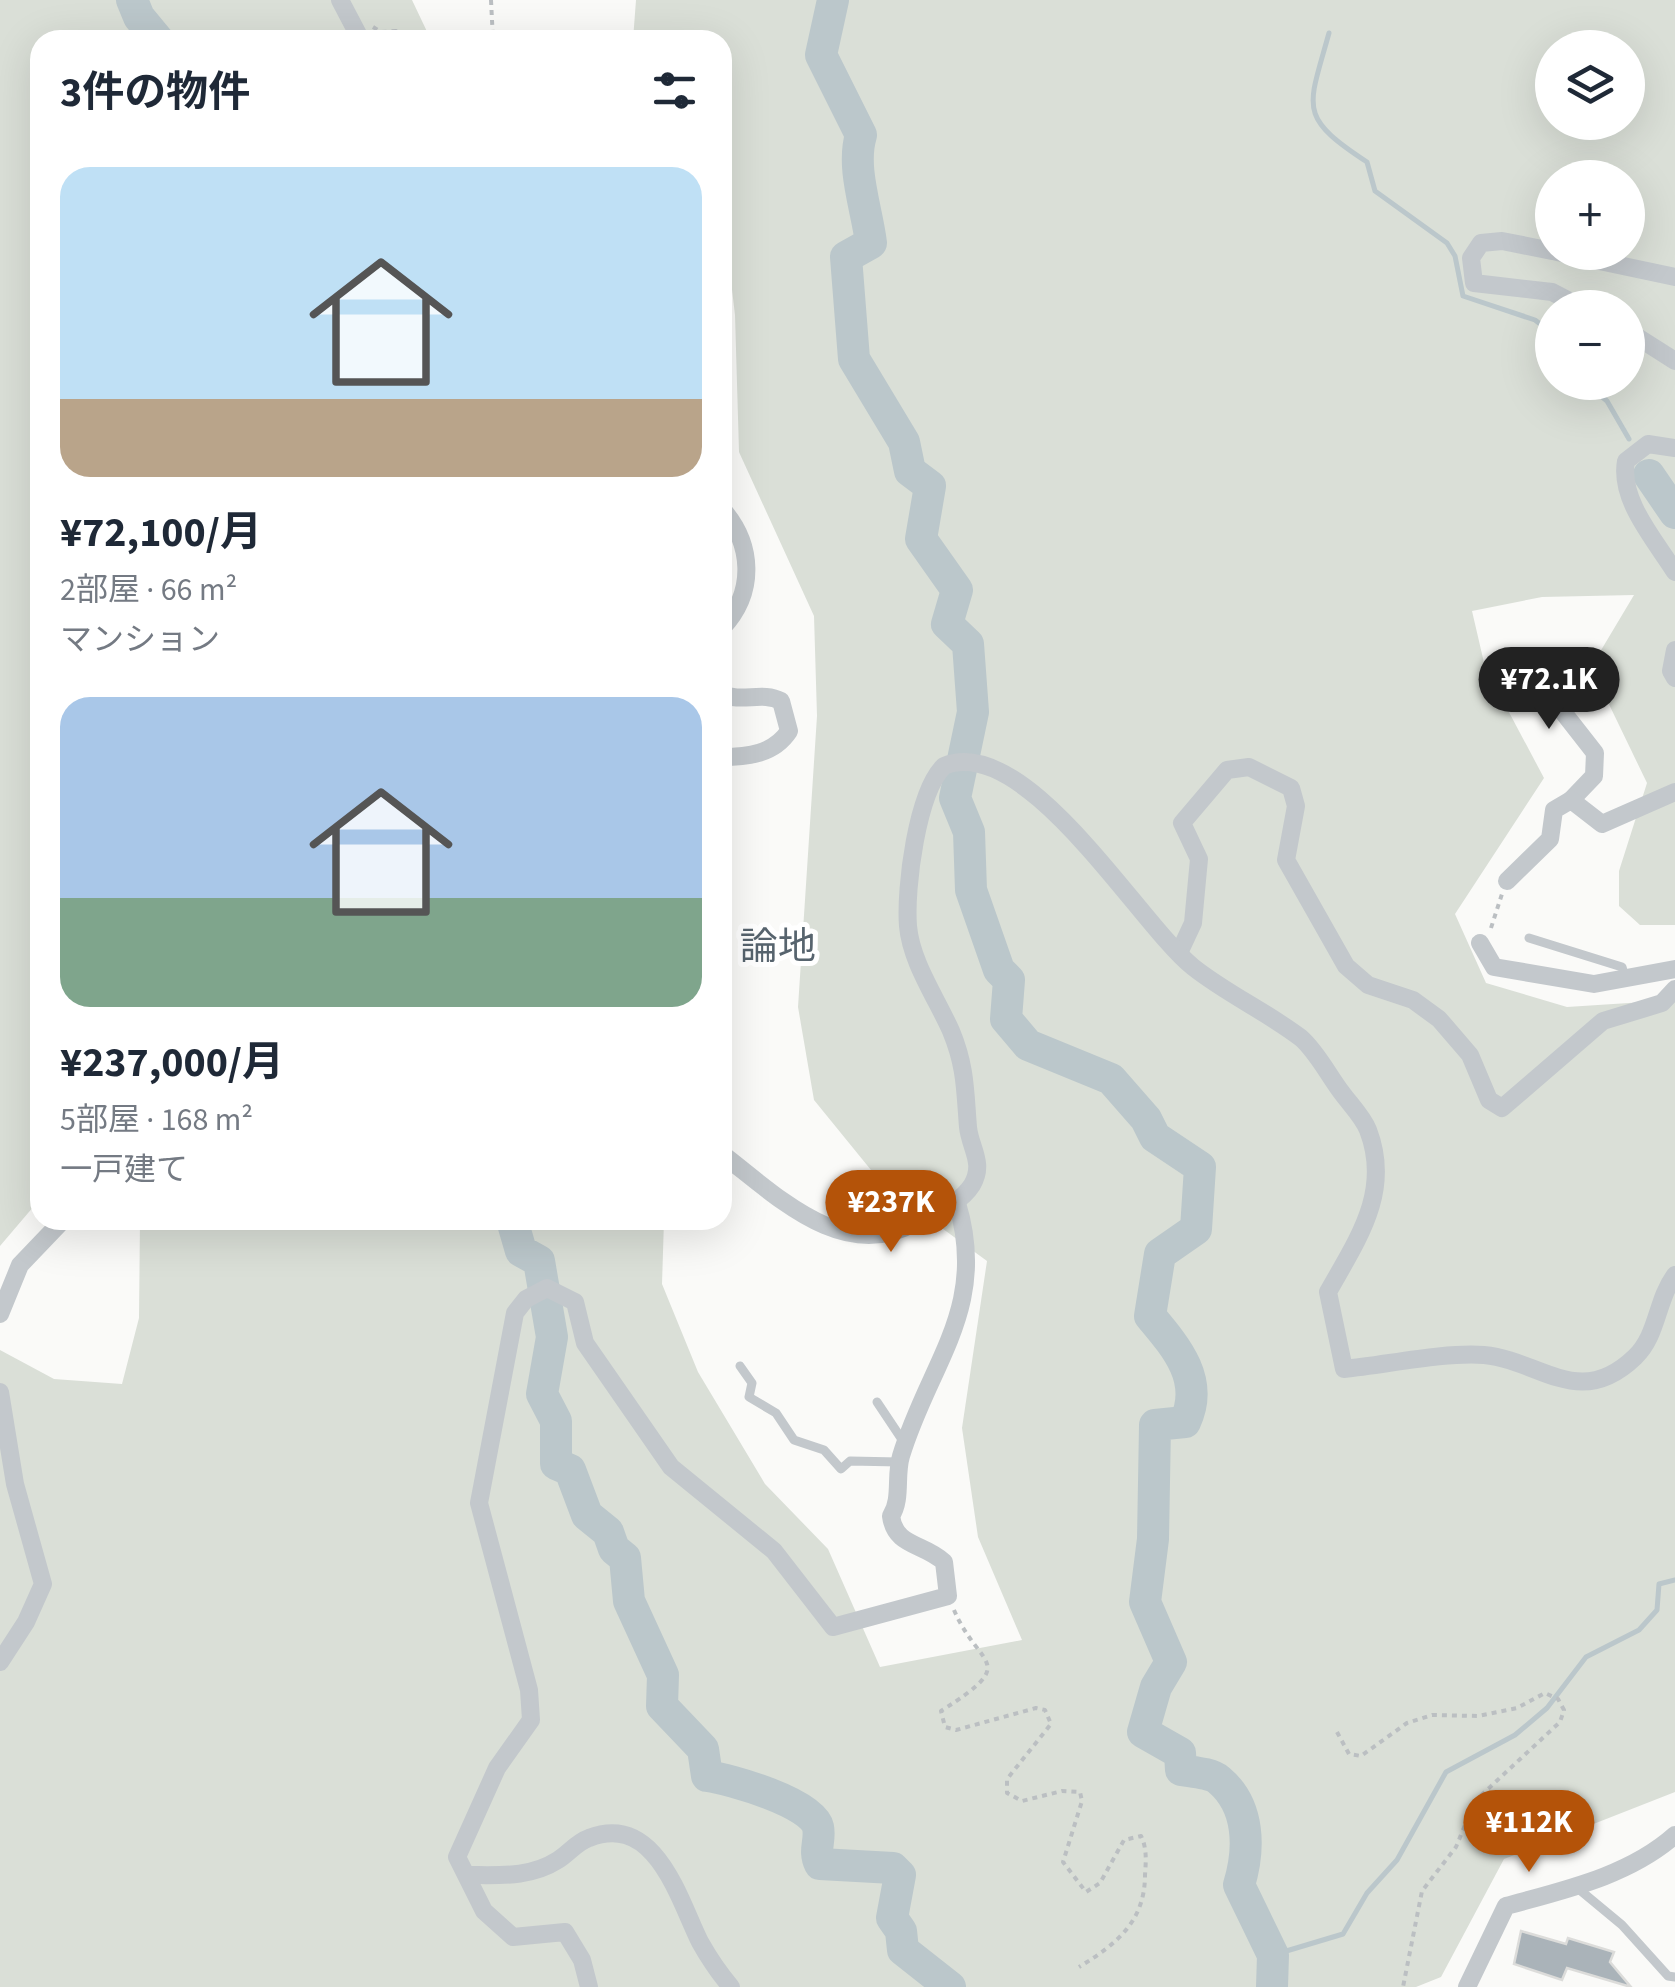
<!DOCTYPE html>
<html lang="ja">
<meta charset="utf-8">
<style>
:root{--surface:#fff;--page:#f6f6f7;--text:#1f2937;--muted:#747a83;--accent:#b45309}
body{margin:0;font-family:"Source Sans 3","Noto Sans JP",sans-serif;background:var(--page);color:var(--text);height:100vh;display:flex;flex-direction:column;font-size:38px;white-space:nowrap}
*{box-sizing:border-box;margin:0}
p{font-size:32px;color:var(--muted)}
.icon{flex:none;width:55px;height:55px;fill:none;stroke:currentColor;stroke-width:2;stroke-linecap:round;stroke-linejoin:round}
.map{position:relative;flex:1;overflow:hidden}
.drawer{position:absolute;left:30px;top:30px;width:702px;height:1200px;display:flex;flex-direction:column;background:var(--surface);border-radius:30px;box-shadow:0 10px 40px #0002}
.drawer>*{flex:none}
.controls{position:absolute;left:1535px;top:30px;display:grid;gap:20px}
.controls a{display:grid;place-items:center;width:110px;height:110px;border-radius:50%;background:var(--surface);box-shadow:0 10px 40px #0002;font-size:50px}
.price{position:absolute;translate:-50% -85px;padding:0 22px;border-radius:35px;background:var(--accent);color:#fff;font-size:32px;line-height:65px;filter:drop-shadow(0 2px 5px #0008)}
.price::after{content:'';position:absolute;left:50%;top:60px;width:30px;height:22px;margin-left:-15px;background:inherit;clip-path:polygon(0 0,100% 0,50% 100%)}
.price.on{background:#222;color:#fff}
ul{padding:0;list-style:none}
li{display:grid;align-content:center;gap:20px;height:530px;padding:0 30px}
li span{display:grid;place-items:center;height:310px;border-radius:30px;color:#555}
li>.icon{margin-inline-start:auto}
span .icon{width:180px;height:180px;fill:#fffc;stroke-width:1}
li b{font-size:42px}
h2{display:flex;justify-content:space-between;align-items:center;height:120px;padding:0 30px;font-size:42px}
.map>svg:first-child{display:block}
.green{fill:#dadfd7;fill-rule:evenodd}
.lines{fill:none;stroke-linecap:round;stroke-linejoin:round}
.stream{stroke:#bbc7cb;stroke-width:5}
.river{stroke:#bbc7cb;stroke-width:32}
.building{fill:#aab3b9;stroke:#dcdcda;stroke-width:2.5}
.path{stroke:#bbbfc2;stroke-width:4;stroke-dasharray:5 5;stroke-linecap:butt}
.lane{stroke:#c3c8cc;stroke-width:9}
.street{stroke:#c3c8cc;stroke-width:18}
.labels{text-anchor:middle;stroke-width:10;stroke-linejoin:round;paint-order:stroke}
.neighbourhood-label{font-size:38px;fill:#57646e;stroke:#fff}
</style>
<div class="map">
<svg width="1675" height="1987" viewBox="0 0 1675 1987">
<rect width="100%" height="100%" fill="#fafaf8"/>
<!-- green -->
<g class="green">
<polygon points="0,0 412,0 431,40 40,40 40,1199 0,1246"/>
<path d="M636,0h1039v925h-35l-21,-19v-35l28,-88 -56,-116 43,-72 -92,2 -70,14 13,56 59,111 -89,136 31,69 81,24 108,-7v792l-171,67 -63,118 -25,10h-1416v-637l54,29 68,5 17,-66 1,-98h524l-2,64 36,88 67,112 63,65 52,118 142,-27 -44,-103 -16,-109 25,-167 -103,-75 -70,-86 -16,-93 19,-291 -3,-100 -75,-164 -4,-137 -13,-110v-165h-89zM1552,48h76v74h-76zM1552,178h76v74h-76zM1552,308h76v74h-76z"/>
</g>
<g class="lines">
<!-- stream -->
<g class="stream">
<path d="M1329,33c-21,76 -32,83 38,129l8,29 72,52 8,13 8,40 72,24 17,13"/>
<polyline points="1584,382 1607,401 1629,439"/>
<polyline points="1645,467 1649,475"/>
<polyline points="1273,1955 1343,1934 1367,1893 1397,1860 1446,1772 1515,1735 1547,1708 1586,1657 1639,1630 1657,1610 1659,1584 1675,1580"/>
</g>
<!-- river -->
<g class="river">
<polyline points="132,0 139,17 158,40"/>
<path d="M833,0l-12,55 40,80c-10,33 6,74 10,108l-25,14 8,102 50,83 6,29 20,15 -9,53 36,51 -10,34 21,20 5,68 -18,86 14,34 2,58 28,80 10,10 -3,39 22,26 83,34 35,40 9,18 45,30 -4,62 -36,25 -10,62c26,31 55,64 35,106l-30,3 -2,114 -8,63 26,60 -15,25 -13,45 37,21 1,17c11,2 30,3 38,10 31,26 31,69 20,105l34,70 -1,32"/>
<polyline points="1649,475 1675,513"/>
<path d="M512,1220l9,31 18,10 13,76 -10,57 14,27v43l14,6 17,45 21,17 6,17 11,9 4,43 34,74 -1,31 41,43 4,27c23,3 106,27 111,51 3,14 -5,23 2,37l73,4 7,7 -8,43 9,13 2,19 47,37"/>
</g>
</g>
<!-- building -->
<polygon class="building" points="1521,1931 1566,1944 1568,1938 1614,1952 1610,1962 1631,1987 1567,1968 1562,1980 1514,1964"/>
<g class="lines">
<!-- path -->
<g class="path">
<polyline points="491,0 493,40"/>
<polyline points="373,27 381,32 396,31 410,40"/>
<polyline points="1491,928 1502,894"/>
<path d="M954,1610c25,59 67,50 -13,101l4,16 11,3 80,-22 9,2 6,14 -44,55v14l15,8 40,-10 18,1 2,9 -19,61 23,30 14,-9 24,-43 17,-4c6,12 5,25 4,39 0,46 -28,69 -66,92"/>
<polyline points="1337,1732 1349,1754 1361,1756 1407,1723 1432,1715 1478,1716 1517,1708 1545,1693 1558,1699 1564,1710 1560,1722 1475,1801 1456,1847 1422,1891 1403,1987"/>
</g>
<!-- lane -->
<g class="lane">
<polyline points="1529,938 1622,967 1625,978"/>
<polyline points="740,1366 752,1383 749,1397 776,1413 794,1440 824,1450 841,1469 850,1461 899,1462"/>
<polyline points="877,1402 905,1444"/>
<polyline points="1575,1886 1622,1925 1668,1976 1675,1977"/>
</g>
<!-- street -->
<g class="street">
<polyline points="340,0 361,40"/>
<polyline points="1552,251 1502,241 1481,243 1471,258 1474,283 1552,292 1583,308"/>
<polyline points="1557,252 1675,277"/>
<polyline points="1628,331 1675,361"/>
<path d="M1675,448l-27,-4 -22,17c-7,39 29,79 49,111"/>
<path d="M722,509c31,35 34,83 0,119"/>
<polyline points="1675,650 1671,671 1675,678"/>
<polyline points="1527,666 1595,753 1594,776 1571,800"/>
<path d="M722,694c20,9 40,-3 59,7l8,30c-15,23 -41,26 -67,26"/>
<polyline points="1507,881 1550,839 1554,810 1571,800 1602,824 1675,792"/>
<polyline points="1480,943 1494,967 1594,984 1675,969"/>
<polyline points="1179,953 1193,923 1199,859 1182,823 1227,770 1249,767 1291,788 1296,806 1286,860 1346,966 1368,985 1413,1000 1439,1019 1470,1055 1489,1100 1502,1108 1603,1021 1662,1003 1675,989"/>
<path d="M722,1154c54,41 121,110 194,68 21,-12 42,-16 56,-37 13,-22 -2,-37 -4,-58 -3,-36 -2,-60 -17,-96 -14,-32 -40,-69 -43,-105 -3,-38 9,-134 36,-160 82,-34 196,159 249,201 34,27 74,45 108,71 16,14 28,38 41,55 8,11 21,24 26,37 24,62 -11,110 -40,162l16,77c42,-4 99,-17 140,-14 56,5 95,56 151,2 23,-22 21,-56 40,-82"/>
<polyline points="0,1314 20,1265 63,1220"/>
<polyline points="0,1392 15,1484 43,1584 26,1622 0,1662"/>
<path d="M467,1875c32,0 63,3 91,-15 11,-7 19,-18 31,-22 67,-26 90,62 111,104 9,16 19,31 31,45"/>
<path d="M589,1987l-7,-27 -17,-28 -52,5 -29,-26 -27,-54 40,-89 34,-48 -2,-30 -50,-187 36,-190 11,-14 21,-11 28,14 10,41 86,124 103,84 59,76 115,-31 -4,-34c-20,-19 -49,-15 -53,-46 11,-17 4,-40 10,-60 28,-93 88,-148 56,-253"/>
<path d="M1467,1987l39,-81c58,-16 123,-30 169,-71"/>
</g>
</g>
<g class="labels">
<!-- neighbourhood labels -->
<g class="neighbourhood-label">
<text x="778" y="959">論地</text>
</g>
</g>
</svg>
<div class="controls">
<a><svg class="icon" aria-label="layers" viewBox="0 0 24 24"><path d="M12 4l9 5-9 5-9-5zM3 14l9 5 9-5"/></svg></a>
<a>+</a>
<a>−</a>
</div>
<b class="price on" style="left:1549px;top:732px">¥72.1K</b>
<b class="price" style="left:891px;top:1255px">¥237K</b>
<b class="price" style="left:1529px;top:1875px">¥112K</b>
<section class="drawer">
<h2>3件の物件<svg class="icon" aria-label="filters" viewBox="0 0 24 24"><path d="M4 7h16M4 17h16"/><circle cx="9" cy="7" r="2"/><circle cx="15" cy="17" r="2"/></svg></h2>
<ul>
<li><span style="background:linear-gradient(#bfe0f5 75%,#b9a48a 0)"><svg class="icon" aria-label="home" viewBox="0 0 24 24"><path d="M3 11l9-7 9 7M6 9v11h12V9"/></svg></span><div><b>¥72,100/月</b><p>2部屋 · 66 m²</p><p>マンション</p></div></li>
<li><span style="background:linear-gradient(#a9c7e8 65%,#7fa58c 0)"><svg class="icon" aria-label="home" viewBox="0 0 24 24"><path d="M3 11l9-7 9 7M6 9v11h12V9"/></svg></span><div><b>¥237,000/月</b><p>5部屋 · 168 m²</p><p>一戸建て</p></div></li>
</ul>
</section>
</div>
